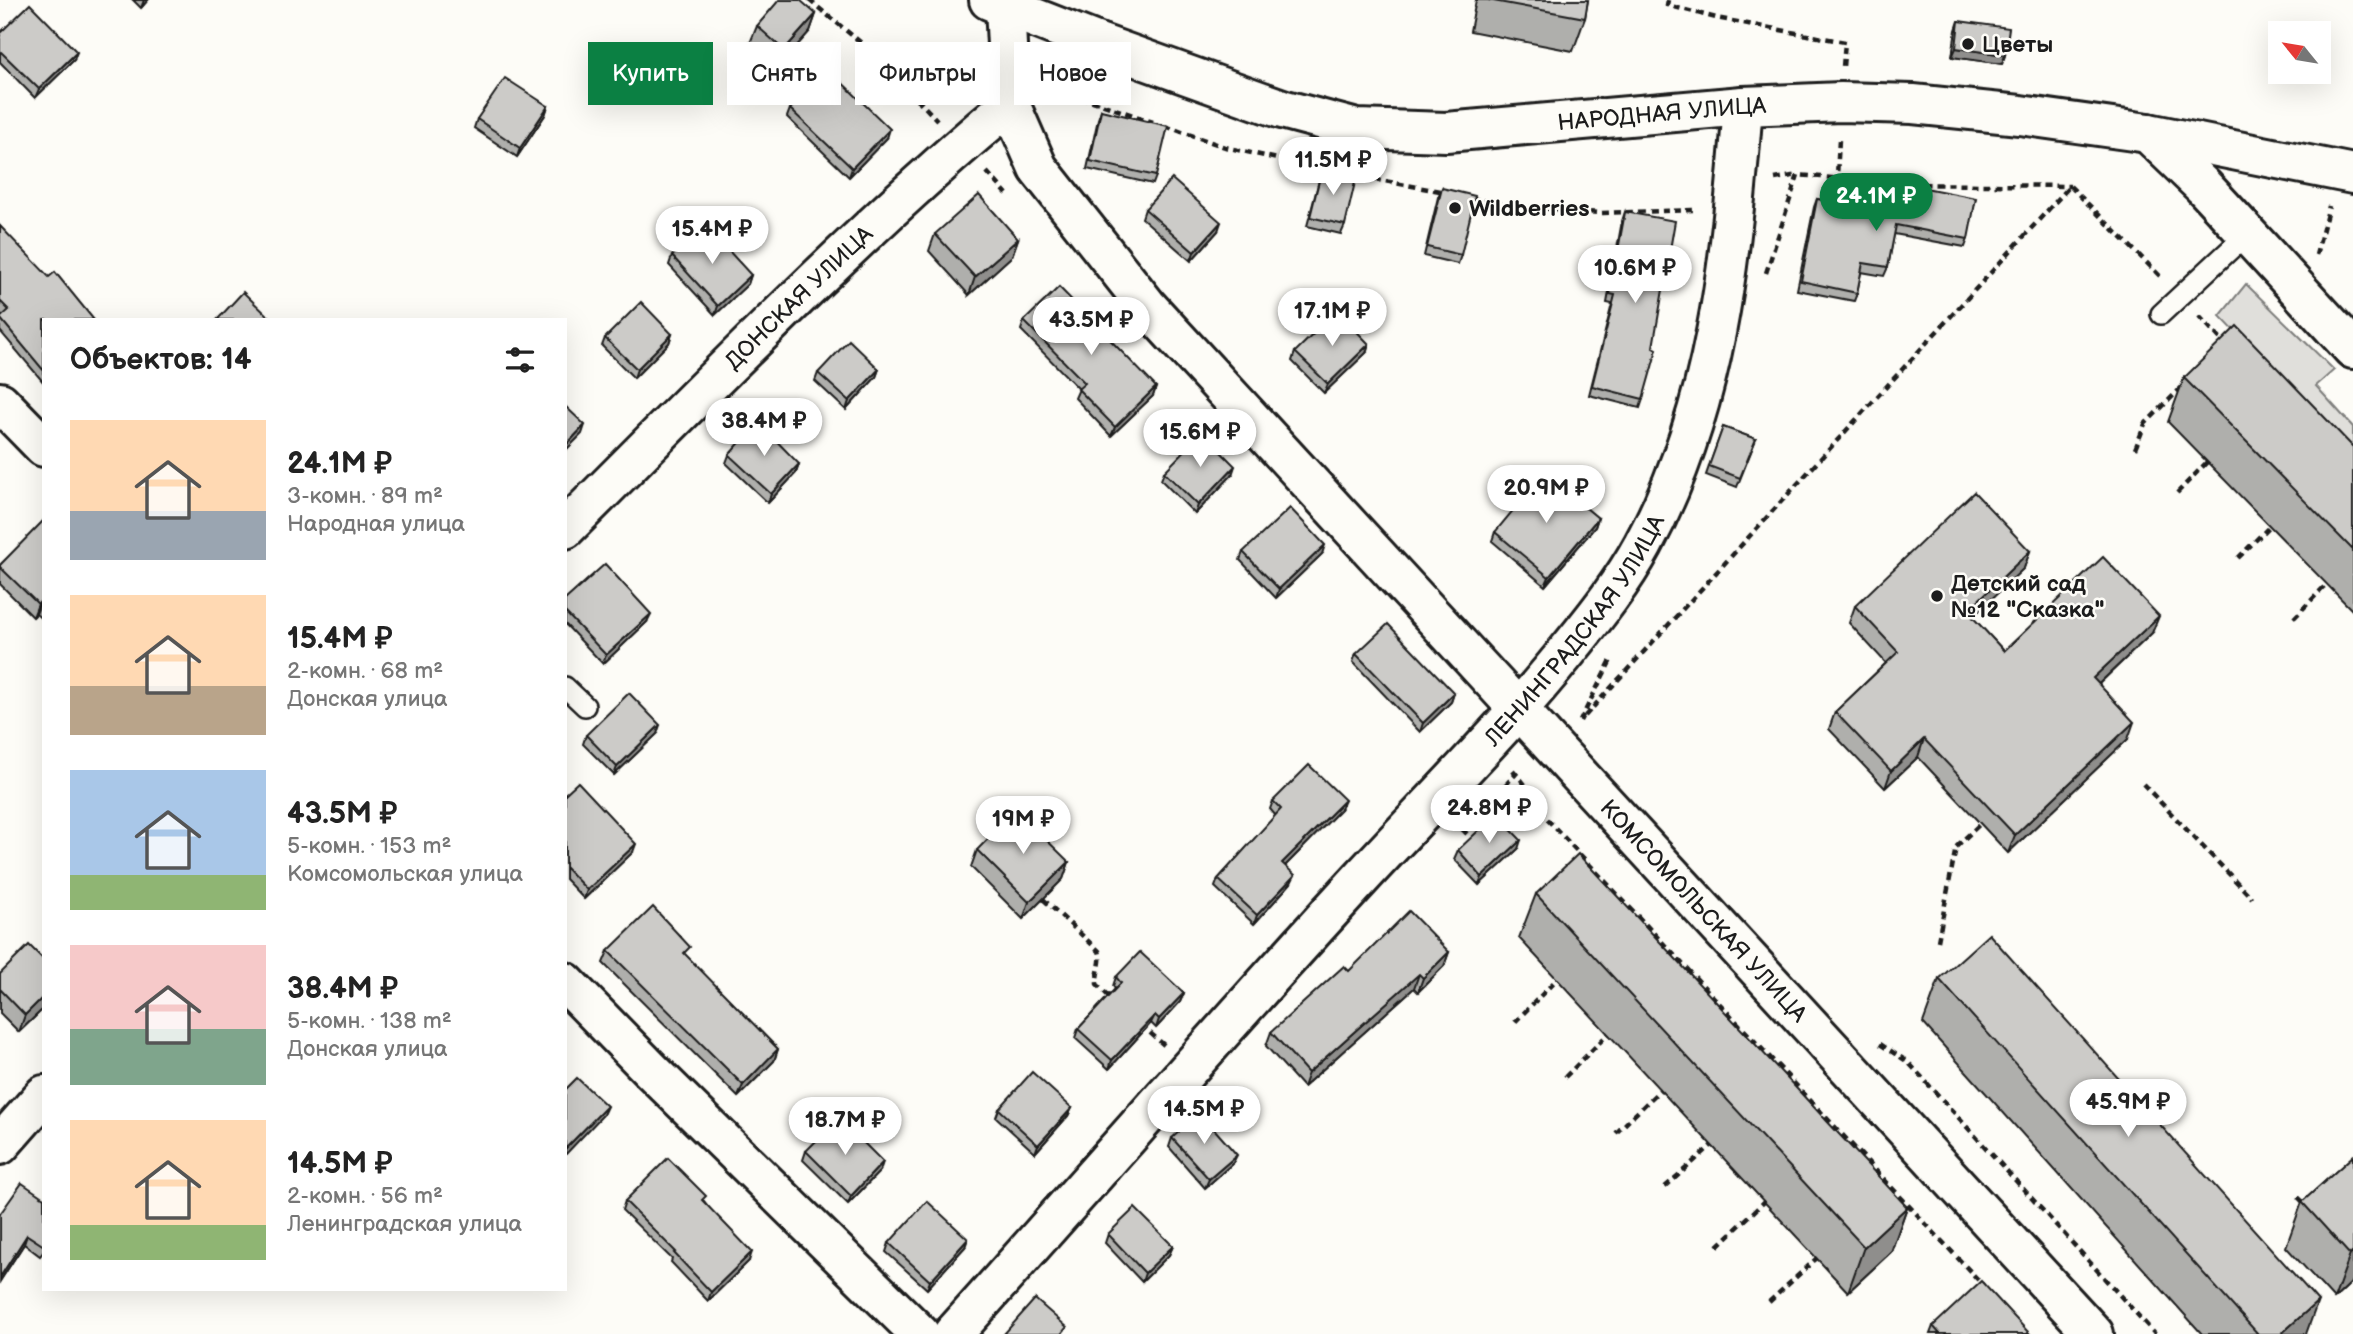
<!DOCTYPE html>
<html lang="ru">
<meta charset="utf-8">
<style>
:root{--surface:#fff;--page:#f2f2f2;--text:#222;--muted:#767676;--accent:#0b8043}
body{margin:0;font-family:"Balsamiq Sans",sans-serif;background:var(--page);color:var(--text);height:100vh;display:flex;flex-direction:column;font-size:26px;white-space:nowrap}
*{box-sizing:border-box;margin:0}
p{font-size:23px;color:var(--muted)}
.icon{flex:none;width:38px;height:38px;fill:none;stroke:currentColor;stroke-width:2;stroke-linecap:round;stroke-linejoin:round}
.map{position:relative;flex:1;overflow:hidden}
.side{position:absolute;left:42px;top:318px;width:525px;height:973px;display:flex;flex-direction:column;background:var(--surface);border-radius:0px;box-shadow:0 7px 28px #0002}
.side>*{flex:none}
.top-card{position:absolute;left:588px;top:42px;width:665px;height:63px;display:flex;gap:14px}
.needle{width:46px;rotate:300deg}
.fabs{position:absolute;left:2268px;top:21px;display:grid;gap:14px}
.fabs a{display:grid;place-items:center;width:63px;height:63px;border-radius:0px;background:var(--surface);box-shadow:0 7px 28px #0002;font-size:35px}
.price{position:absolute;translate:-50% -60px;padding:0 16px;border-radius:24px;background:#fff;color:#222;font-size:23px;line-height:46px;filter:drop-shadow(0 2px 4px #0008)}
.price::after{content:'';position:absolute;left:50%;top:42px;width:21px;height:16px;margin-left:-10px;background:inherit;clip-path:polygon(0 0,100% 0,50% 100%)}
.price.active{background:var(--accent);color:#fff}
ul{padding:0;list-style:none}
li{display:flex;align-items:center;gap:21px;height:175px;padding:0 28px}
li span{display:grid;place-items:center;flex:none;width:196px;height:140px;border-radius:0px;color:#555}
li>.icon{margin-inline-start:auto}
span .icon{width:84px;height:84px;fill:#fffc;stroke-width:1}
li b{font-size:30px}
h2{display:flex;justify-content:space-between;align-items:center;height:84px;padding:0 28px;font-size:30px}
.pill{padding:0 24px;border-radius:0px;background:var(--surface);box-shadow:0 7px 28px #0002;font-size:24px;line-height:63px}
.pill.active{background:var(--accent);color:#fff}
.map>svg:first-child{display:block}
.green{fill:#e0dfdb;stroke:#7e7e7c;stroke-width:2}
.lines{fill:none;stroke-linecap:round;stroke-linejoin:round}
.lane-casing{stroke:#1c1c1c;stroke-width:24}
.street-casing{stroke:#1c1c1c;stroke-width:44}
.secondary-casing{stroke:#1c1c1c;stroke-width:44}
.path{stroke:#1c1c1c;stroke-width:4.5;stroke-dasharray:7 5;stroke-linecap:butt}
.lane{stroke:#fdfcf7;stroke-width:19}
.street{stroke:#fdfcf7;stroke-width:38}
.secondary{stroke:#fdfcf7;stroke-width:38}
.wall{fill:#afafac;stroke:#1c1c1c;stroke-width:2}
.shaded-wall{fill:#8f8e8c;stroke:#1c1c1c;stroke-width:2}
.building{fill:#cccbc8;stroke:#1c1c1c;stroke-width:2}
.poi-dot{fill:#1c1c1c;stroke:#fdfcf7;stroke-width:2.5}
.labels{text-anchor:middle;stroke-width:5;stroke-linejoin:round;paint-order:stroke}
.poi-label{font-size:23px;font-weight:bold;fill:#1c1c1c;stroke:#fdfcf7;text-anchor:start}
.street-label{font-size:23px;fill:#1c1c1c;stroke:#fdfcf7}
</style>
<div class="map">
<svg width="2353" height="1334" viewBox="0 0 2353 1334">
<rect width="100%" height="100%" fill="#fdfcf7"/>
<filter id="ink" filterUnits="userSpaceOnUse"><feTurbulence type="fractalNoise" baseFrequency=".0143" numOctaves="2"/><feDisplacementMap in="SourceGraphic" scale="14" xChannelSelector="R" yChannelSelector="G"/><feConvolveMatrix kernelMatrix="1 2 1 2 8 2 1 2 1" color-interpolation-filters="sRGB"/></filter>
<g filter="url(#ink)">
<!-- green -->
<polygon class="green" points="2246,284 2334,370 2316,386 2353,427 2353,455 2220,316"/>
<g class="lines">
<defs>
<g id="lane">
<polyline points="2161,314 2248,233"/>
<polyline points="565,687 585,706"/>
</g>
<g id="street">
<path id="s1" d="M1005,6l5,98 28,64 109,138 947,1028"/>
<polyline points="2148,133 2203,186 2353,349"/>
<polyline points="0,402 44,447"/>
<path id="s2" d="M565,529c145,-145 288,-293 445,-425"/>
<polyline points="565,982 651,1070 920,1334"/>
<polyline points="0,1145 44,1095"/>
</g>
<g id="secondary">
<path id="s3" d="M989,0l112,44 181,65 75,20 89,3 297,-26 98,-4 72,2 107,11 128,18 205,41"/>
<path id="s4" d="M953,1334c136,-152 270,-306 408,-456 70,-76 143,-148 208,-229 27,-33 54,-67 74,-104 74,-137 88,-287 100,-439"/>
</g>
</defs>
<!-- lane casing -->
<use href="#lane" class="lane-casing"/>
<!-- street casing -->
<use href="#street" class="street-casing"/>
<!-- secondary casing -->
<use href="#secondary" class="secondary-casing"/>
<!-- path -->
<g class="path">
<polyline points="809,0 876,55 973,69"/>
<polyline points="1668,0 1667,5 1716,18 1845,42 1843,67"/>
<polyline points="876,55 937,120"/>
<polyline points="1046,85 1153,122"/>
<polyline points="1165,126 1225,147 1334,172 1445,192"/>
<polyline points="987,172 1007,194"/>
<polyline points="1775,179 1798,175"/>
<polyline points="2070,186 2161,277"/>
<polyline points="1471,198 1506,205 1600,213 1696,210"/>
<polyline points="1829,206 1837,177 1839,139"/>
<polyline points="1881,210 1897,214"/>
<polyline points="1879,216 1888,182"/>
<polyline points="2316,255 2329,206"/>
<polyline points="1766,273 1798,175 1901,184 2070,186"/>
<polyline points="2199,316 2226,345"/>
<polyline points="2135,449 2145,424 2185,384"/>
<polyline points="2177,493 2207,462"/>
<polyline points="2238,558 2270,526"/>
<polyline points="2294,618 2327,584"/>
<polyline points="1585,716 2070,186"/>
<polyline points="1580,721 1611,660"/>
<polyline points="1513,770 1527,787 1545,817 1983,1285"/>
<polyline points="2143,784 2252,898"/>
<polyline points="1480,811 1516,774"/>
<polyline points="1462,829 1474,841"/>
<path d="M1043,899l56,52c4,11 -3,21 -2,33l14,15"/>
<polyline points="1938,941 1956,847 1981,823"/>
<polyline points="1515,1022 1557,979"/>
<polyline points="1141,1025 1164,1045"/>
<polyline points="1880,1044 1908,1062 2155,1334"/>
<polyline points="1565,1077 1608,1034"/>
<polyline points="1616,1133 1660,1090"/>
<polyline points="1665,1187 1712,1145"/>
<polyline points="2298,1197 2307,1206"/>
<polyline points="1718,1246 1764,1202"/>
<polyline points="1769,1302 1817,1258"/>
</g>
<!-- lane -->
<use href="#lane" class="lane"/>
<!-- street -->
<use href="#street" class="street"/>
<!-- secondary -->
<use href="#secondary" class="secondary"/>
</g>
<!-- wall -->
<g class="wall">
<polygon points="133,0 148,0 141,8"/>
<polygon points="1476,0 1588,0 1585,18 1573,51 1470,31"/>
<polygon points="816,14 810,31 778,67 750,43 757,26"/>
<polygon points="1959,21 2005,55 2002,64 1952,57 1956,30"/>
<polygon points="0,33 74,60 35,98 0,62"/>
<polygon points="548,106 545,115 517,157 474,128 477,119"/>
<polygon points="790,109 887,138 849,177 787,117"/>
<polygon points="1101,110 1156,176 1153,184 1087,169 1098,119"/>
<polygon points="1322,169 1345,225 1341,234 1307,226"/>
<polygon points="1905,184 1968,239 1965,247 1894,234 1888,267 1884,276 1861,272 1857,293 1854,301 1797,290 1814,207 1817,199 1897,214"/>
<polygon points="1442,188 1461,255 1458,264 1424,256 1438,197"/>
<polygon points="1145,209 1218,231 1191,261 1142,218"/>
<polygon points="1625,212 1653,347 1643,399 1640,408 1589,395 1612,304 1607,303 1622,221"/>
<polygon points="0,226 44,320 44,383 0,331 0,317 2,315 0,313"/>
<polygon points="935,234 1018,239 1012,256 969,295 929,251"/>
<polygon points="672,256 751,275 748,284 715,315 669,265"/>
<polygon points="1024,321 1156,387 1153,396 1111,436 1075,398 1079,389 1021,330"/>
<polygon points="672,334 669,343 634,378 602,346 605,338"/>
<polygon points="1295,352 1366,353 1324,393 1292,361"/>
<polygon points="879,369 876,377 846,410 815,381 818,373"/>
<polygon points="2184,378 2353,447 2353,611 2168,422"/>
<polygon points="1723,427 1756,439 1737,487 1706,475"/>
<polygon points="729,455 799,464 796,473 768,503 726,463"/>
<polygon points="1164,472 1232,475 1195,514 1161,480"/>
<polygon points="1598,518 1595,527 1545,586 1492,541 1495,532"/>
<polygon points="44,522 44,621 36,614 33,617 0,584 0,565"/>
<polygon points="2030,551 2024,568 1972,617 2004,651 2152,633 2099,684 2128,739 2008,853 1918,757 1885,788 1829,729 1835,712 1886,663 1849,623 1855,606"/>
<polygon points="1243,552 1322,554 1276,598 1240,560"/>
<polygon points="565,600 647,622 603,664 565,624"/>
<polygon points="1356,654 1454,693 1451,702 1420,732 1353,662"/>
<polygon points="657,734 614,775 583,744 586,735"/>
<polygon points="565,794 633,852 584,899 565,879"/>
<polygon points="1273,801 1341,809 1285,866 1291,883 1254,924 1215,887 1218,879 1276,816 1270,809"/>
<polygon points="1518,849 1479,885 1454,859 1458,850"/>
<polygon points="977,850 1069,862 1063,879 1023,919 971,867"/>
<polygon points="1536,894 1907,1207 1891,1252 1848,1292 1519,938"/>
<polygon points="608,951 687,957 778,1049 774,1061 738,1097 603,963"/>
<polygon points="1449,952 1444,966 1418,992 1414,988 1303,1087 1266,1046 1271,1032 1349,971"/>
<polygon points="44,960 44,1008 19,1032 0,1013 0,974"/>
<polygon points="1116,977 1184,993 1180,1002 1156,1028 1151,1023 1109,1069 1075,1038 1078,1029 1115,989 1113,986"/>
<polygon points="1939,979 2306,1334 2202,1334 1923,1023"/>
<polygon points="1072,1108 1068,1116 1035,1153 996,1117 999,1109"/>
<polygon points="1172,1138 1233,1163 1205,1188 1169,1147"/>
<polygon points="806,1151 880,1171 848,1204 803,1160"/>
<polygon points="2353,1156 2353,1281 2334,1299 2286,1247 2302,1202"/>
<polygon points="44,1198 44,1251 40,1256 24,1244 0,1281 0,1214"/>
<polygon points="625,1201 704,1201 749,1261 708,1301 671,1262 672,1259 622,1210"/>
<polygon points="1108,1234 1173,1246 1169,1255 1142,1282 1105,1243"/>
<polygon points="889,1243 965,1247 927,1289 886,1252"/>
<polygon points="1933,1326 2030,1334 1930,1334"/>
</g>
<!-- shaded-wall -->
<g class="shaded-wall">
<polygon points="144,0 148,0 141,8"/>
<polygon points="816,14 810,31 778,67 784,50"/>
<polygon points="1956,48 2005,55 2002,64 1952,57"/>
<polygon points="77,52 74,60 35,98 39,89"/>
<polygon points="548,106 545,115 517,157 520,148"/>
<polygon points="890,129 887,138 849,177 852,168"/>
<polygon points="1221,222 1218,231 1191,261 1194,252"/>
<polygon points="1018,239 1012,256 969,295 975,277"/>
<polygon points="751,275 748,284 715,315 718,306"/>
<polygon points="672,334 669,343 634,378 637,369"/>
<polygon points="1369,344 1366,353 1324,393 1328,384"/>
<polygon points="879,369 876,377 846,410 849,401"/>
<polygon points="1156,387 1153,396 1111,436 1115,427"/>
<polygon points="585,425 582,434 565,451 565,446"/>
<polygon points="799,464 796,473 768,503 771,494"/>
<polygon points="1235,466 1232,475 1195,514 1198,505"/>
<polygon points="1598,518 1595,527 1545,586 1549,577"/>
<polygon points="1325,545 1322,554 1276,598 1279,589"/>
<polygon points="2030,551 2024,568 1961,628 1967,611"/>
<polygon points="41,601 36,614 33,617 38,604"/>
<polygon points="651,614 647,622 603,664 606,655"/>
<polygon points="2159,616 2152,633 2087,695 2093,678"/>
<polygon points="1454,693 1451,702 1420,732 1423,723"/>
<polygon points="2134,722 2128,739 2008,853 2015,835"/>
<polygon points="660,725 657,734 614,775 617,767"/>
<polygon points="1924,739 1918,757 1885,788 1891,771"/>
<polygon points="1345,800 1341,809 1279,872 1282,863"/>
<polygon points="1521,840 1518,849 1479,885 1482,877"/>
<polygon points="636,844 633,852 584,899 587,890"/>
<polygon points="1069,862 1063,879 1023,919 1029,902"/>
<polygon points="1295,875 1291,883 1254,924 1257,915"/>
<polygon points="1449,952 1444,966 1418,992 1423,978"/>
<polygon points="1419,974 1414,988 1303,1087 1308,1073"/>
<polygon points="1184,993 1180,1002 1156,1028 1159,1019"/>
<polygon points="44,996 44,1008 19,1032 25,1015"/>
<polygon points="1155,1015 1151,1023 1109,1069 1112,1060"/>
<polygon points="778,1049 774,1061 738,1097 743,1085"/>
<polygon points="607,1106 603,1115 565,1155 565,1149"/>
<polygon points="1072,1108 1068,1116 1035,1153 1038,1145"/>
<polygon points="1237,1155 1233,1163 1205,1188 1209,1179"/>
<polygon points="883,1162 880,1171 848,1204 851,1196"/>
<polygon points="1907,1207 1891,1252 1848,1292 1864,1247"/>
<polygon points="27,1235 24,1244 0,1281 0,1277"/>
<polygon points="968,1239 965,1247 927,1289 930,1281"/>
<polygon points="1173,1246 1169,1255 1142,1282 1145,1273"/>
<polygon points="752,1252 749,1261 708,1301 711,1292"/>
<polygon points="2353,1252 2353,1281 2334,1299 2350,1255"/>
<polygon points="2318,1301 2306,1334 2281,1334"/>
</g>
<!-- building -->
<g class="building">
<polygon points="779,0 800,0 816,14 784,50 757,26"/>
<polygon points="1488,0 1588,0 1585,18"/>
<polygon points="30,4 77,52 39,89 0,51 0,33"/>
<polygon points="1959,21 2009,28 2005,55 1956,48"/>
<polygon points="828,69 890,129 852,168 790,109"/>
<polygon points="505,78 548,106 520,148 477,119"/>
<polygon points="1101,110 1168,126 1156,176 1090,161"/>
<polygon points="1322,169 1356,178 1345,225 1310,217"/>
<polygon points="1172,179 1221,222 1194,252 1145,209"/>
<polygon points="1905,184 1976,198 1968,239 1896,225 1888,267 1863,263 1857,293 1801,281 1817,199 1898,214"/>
<polygon points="1442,188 1475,196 1461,255 1427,247"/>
<polygon points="979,195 1018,239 975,277 935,234"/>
<polygon points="1625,212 1675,221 1653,347 1657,349 1643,399 1592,386 1615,295 1610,294"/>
<polygon points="0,226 49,277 55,272 94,320 44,320 44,371 0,318 9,310 0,301"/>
<polygon points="706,226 751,275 718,306 672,256"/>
<polygon points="1059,287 1156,387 1115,427 1078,389 1085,383 1024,321"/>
<polygon points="243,292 272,320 217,320"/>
<polygon points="641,302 672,334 637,369 605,338"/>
<polygon points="1337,311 1369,344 1328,384 1295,352"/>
<polygon points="2237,326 2353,447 2353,550 2184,378"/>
<polygon points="849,340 879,369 849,401 818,373"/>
<polygon points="565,406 585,425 565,446"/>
<polygon points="758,422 799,464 771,494 729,455"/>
<polygon points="1723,427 1756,439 1740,478 1709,466"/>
<polygon points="1202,433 1235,466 1198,505 1164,472"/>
<polygon points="1544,473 1598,518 1549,577 1495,532"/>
<polygon points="1974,492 2030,551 1967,611 2004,651 2103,557 2159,616 2093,678 2134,722 2015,835 1924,739 1891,771 1835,712 1898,652 1855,606"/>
<polygon points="1290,508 1325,545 1279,589 1243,552"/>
<polygon points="43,521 44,522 44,604 41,601 38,604 0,567 0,565"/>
<polygon points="605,564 651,614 606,655 565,612 565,600"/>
<polygon points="1388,624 1454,693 1423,723 1356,654"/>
<polygon points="629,693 660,725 617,767 586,735"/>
<polygon points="1309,765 1345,800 1282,863 1295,875 1257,915 1218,879 1281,809 1273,801"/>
<polygon points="578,782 636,844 587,890 565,867 565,794"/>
<polygon points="1016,810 1069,862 1029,902 977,850"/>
<polygon points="1496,814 1521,840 1482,877 1458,850"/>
<polygon points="1578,854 1907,1207 1864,1247 1536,894"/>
<polygon points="653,907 690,947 684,953 778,1049 743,1085 608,951"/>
<polygon points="1409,911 1449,952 1423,978 1419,974 1308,1073 1271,1032 1344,966 1349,971"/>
<polygon points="1989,934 2318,1301 2281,1334 2258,1334 1939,979"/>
<polygon points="29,945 44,960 44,996 25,1015 0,989 0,974"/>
<polygon points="1140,952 1184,993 1159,1019 1155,1015 1112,1060 1078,1029 1121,983 1116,977"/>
<polygon points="1032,1072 1072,1108 1038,1145 999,1109"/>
<polygon points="577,1078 607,1106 565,1149 565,1090"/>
<polygon points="1200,1113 1237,1155 1209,1179 1172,1138"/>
<polygon points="839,1118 883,1162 851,1196 806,1151"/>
<polygon points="2353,1156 2353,1252 2350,1255 2302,1202"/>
<polygon points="668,1158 706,1196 702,1200 752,1252 711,1292 674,1253 676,1252 625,1201"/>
<polygon points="22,1183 44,1198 44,1246 27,1235 0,1277 0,1214"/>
<polygon points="927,1201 968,1239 930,1281 889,1243"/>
<polygon points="1135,1208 1173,1246 1145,1273 1108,1234"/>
<polygon points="1981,1281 2030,1334 1940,1334 1933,1326"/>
<polygon points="1035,1299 1067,1327 1062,1333 1063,1334 1004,1334"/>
</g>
</g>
<!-- markers -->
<g class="poi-dot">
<circle cx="1968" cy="44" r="7"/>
<circle cx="1455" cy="208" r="7"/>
<circle cx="1937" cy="596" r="7"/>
</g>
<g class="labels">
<!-- poi labels -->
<g class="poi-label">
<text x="1982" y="52">Цветы</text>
<text x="1469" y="216">Wildberries</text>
<text x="1951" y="591">Детский сад<tspan x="1951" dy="26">№12 "Сказка"</tspan></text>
</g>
<!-- street labels -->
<g class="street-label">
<text dy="8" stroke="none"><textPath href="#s3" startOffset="696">НАРОДНАЯ УЛИЦА</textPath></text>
<text dy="8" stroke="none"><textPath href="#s2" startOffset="329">ДОНСКАЯ УЛИЦА</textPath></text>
<text dy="8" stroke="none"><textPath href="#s4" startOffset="940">ЛЕНИНГРАДСКАЯ УЛИЦА</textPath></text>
<text dy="8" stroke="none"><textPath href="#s1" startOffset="1166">КОМСОМОЛЬСКАЯ УЛИЦА</textPath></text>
</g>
</g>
</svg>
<div class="fabs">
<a><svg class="needle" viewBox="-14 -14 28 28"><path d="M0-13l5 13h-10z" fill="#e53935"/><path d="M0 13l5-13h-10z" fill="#767676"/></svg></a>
</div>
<b class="price" style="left:1333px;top:197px">11.5M ₽</b>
<b class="price active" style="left:1876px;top:233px">24.1M ₽</b>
<b class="price" style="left:712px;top:266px">15.4M ₽</b>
<b class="price" style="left:1635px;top:305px">10.6M ₽</b>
<b class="price" style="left:1332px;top:348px">17.1M ₽</b>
<b class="price" style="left:1091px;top:357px">43.5M ₽</b>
<b class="price" style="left:764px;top:458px">38.4M ₽</b>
<b class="price" style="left:1200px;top:469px">15.6M ₽</b>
<b class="price" style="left:1546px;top:525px">20.9M ₽</b>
<b class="price" style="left:1489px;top:845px">24.8M ₽</b>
<b class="price" style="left:1023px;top:856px">19M ₽</b>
<b class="price" style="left:2128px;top:1139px">45.9M ₽</b>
<b class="price" style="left:1204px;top:1146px">14.5M ₽</b>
<b class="price" style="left:845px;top:1157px">18.7M ₽</b>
<div class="top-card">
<a class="pill active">Купить</a>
<a class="pill">Снять</a>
<a class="pill">Фильтры</a>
<a class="pill">Новое</a>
</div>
<section class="side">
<h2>Объектов: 14<svg class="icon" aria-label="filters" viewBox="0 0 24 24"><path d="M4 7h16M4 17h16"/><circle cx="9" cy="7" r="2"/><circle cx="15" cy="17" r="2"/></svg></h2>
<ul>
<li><span style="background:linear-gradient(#ffd9b3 65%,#9aa5b1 0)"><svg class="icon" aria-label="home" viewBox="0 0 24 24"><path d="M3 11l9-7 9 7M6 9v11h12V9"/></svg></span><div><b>24.1M ₽</b><p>3-комн. · 89 m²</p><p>Народная улица</p></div></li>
<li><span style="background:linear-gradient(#ffd9b3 65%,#b9a48a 0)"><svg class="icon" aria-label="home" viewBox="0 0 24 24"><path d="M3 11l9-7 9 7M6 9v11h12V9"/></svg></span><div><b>15.4M ₽</b><p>2-комн. · 68 m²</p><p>Донская улица</p></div></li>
<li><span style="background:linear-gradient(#a9c7e8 75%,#8fb573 0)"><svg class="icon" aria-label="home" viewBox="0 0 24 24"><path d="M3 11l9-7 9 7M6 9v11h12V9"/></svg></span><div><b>43.5M ₽</b><p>5-комн. · 153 m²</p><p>Комсомольская улица</p></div></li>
<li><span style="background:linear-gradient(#f6c9c9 60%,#7fa58c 0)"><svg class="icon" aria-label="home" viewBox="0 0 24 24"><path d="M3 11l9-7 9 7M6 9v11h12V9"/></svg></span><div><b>38.4M ₽</b><p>5-комн. · 138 m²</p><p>Донская улица</p></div></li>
<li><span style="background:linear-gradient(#ffd9b3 75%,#8fb573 0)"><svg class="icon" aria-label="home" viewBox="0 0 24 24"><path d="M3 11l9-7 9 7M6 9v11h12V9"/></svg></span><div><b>14.5M ₽</b><p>2-комн. · 56 m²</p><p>Ленинградская улица</p></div></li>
</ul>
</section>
</div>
